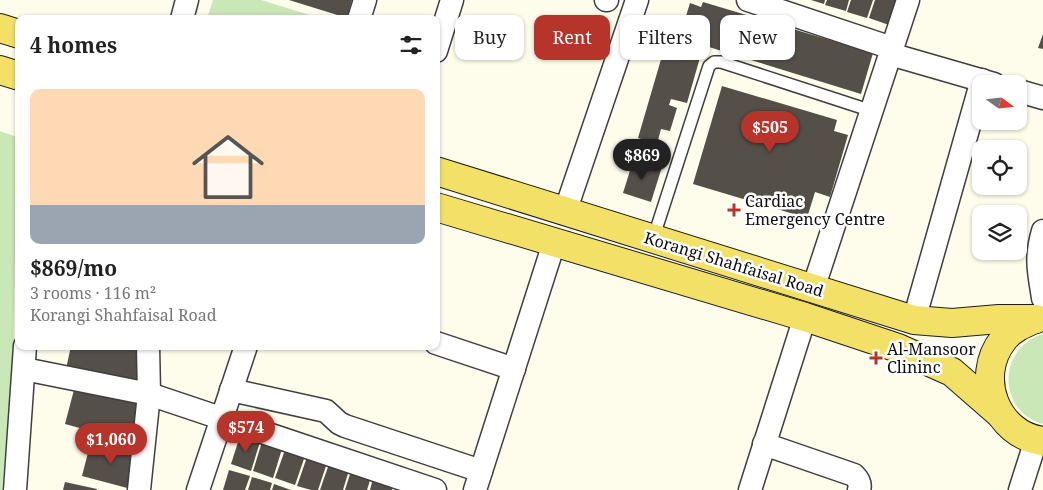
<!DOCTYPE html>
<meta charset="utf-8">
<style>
:root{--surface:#fff;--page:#f6f6f6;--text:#222;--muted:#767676;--accent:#b6342a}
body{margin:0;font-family:"Noto Serif",serif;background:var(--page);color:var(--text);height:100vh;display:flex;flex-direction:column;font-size:19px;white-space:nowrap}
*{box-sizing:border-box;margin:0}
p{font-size:16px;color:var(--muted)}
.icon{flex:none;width:28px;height:28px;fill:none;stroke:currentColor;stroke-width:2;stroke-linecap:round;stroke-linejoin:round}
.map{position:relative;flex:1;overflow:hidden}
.details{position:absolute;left:15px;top:15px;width:425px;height:335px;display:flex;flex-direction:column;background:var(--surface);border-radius:10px;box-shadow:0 1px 4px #0004}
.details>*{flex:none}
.top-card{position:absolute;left:455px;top:15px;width:475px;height:45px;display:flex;gap:10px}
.needle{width:32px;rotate:105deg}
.buttons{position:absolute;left:972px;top:75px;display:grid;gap:10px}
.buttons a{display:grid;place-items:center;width:55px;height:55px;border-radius:10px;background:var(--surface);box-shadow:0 1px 4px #0004;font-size:25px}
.price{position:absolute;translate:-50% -42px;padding:0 11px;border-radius:18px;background:var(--accent);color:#fff;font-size:16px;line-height:32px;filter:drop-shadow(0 1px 2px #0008)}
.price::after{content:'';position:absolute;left:50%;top:30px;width:15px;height:11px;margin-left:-8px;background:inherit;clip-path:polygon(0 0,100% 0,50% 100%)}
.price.active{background:#222;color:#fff}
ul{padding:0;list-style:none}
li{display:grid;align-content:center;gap:10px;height:265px;padding:0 15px}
li span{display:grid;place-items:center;height:155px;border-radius:10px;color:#555}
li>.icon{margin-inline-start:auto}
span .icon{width:90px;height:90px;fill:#fffc;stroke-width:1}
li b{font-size:21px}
h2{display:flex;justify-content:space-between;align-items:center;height:60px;padding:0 15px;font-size:21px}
.chip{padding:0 18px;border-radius:10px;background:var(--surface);box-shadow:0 1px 4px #0004;font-size:18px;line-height:45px}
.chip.active{background:var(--accent);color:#fff}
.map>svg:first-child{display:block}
.green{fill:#cae7b7}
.building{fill:#544f49}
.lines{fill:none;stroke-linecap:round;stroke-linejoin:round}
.lane-casing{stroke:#3f3f3f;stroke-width:14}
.street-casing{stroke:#3f3f3f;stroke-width:25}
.primary-casing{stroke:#1d1d1d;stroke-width:30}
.lane{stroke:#fff;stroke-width:11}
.street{stroke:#fff;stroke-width:22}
.primary{stroke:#f3e167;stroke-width:28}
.poi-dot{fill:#b6342a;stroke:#fff;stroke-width:2}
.labels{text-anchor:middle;stroke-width:5;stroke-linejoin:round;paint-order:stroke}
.poi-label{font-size:16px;fill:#0c0c0c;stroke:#fff;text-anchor:start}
.street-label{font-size:16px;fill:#0c0c0c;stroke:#fff}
</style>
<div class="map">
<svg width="1043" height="490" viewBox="0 0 1043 490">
<rect width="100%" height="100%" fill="#fefdec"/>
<!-- green -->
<g class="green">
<polygon points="213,0 261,0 323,19 207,19"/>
<polygon points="0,131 17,137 13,369 2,490 0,490"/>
<path d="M1043,334v90c-46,-13 -46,-76 0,-90z"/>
</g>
<!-- building -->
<g class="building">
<polygon points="289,0 352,0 347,18"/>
<polygon points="811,0 825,0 824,4"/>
<polygon points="827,0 849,0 846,11 825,5"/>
<polygon points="851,0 873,0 867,18 847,12"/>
<polygon points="875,0 897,0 889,25 869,18"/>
<polygon points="703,2 873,53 861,94 696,43 692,52 701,54 687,103 671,99 669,105 677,108 670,131 661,129 657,144 638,138 662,56 668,57 670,49 666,48 670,35 675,37 679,25 683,26 690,3 701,7"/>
<polygon points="1043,34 1043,49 1038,48"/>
<polygon points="722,86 837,120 834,131 848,135 830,197 815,192 807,218 693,184"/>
<polygon points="633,161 661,170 651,202 623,193"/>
<polygon points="71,346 142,346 142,385 66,369"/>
<polygon points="75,386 141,404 131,442 65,424"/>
<polygon points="240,436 260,442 251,471 231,464"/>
<polygon points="91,441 140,454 131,489 82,476"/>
<polygon points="262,442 282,449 273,478 253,471"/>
<polygon points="285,450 305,456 295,485 275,478"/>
<polygon points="307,457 327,463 318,490 311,490 297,486"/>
<polygon points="329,464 349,470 343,490 320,490"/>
<polygon points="229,470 250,476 245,490 223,490"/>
<polygon points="351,471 371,477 367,490 345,490"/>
<polygon points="252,477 272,483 270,490 248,490"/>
<polygon points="373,478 394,484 392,490 370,490"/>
<polygon points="65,482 97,489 97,490 63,490"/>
<polygon points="274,484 291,490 272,490"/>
</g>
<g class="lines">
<defs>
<polyline id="lane" points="653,239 709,66 714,62 721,62 872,111"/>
<g id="street">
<polyline points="606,0 607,0"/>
<polyline points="748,0 892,48"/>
<polyline points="182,19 187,0"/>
<polyline points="359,19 365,0"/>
<polyline points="436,51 452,0"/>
<polyline points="890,54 994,84"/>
<polyline points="1019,91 1043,98"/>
<polyline points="565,212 637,0"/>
<path d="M1043,231c-8,27 -4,41 0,67"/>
<polyline points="813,289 908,0"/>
<polyline points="914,320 982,80"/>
<polyline points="436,343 514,369"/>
<polyline points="24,369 149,394 435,490"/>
<polyline points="231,390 326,411 339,423 345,426 481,471"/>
<path d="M764,444l90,31c4,4 7,9 5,15"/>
<polyline points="15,490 25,346"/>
<polyline points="139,490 149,394 148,346"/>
<polyline points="198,490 246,346"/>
<polyline points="475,490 554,243"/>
<polyline points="750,490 805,317"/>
<polyline points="1020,490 1036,440"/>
</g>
<g id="primary">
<polyline points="0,28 19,34"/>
<polyline points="0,70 19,76"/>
<polyline points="436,171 914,320 952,323 999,319 1036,319"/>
<polyline points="436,207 805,317 898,348 952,372 999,413"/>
<path d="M1035,319c-12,5 -24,10 -32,21 -29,37 -7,95 40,101"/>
</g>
</defs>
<!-- lane casing -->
<use href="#lane" class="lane-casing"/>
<!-- street casing -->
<use href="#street" class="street-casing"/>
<!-- primary casing -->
<use href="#primary" class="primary-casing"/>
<!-- lane -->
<use href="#lane" class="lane"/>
<!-- street -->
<use href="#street" class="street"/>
<!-- primary -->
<use href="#primary" class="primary"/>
</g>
<!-- markers -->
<g class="poi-dot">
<path d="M731.5 202.5h5v5h5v5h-5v5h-5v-5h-5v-5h5z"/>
<path d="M873.5 350.5h5v5h5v5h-5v5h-5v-5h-5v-5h5z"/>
</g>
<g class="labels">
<!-- poi labels -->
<g class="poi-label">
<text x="745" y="207">Cardiac<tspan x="745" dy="18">Emergency Centre</tspan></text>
<text x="887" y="355">Al-Mansoor<tspan x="887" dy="18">Clininc</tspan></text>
</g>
<!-- street labels -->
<g class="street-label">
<text transform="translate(734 264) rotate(17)" y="6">Korangi Shahfaisal Road</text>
</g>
</g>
</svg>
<div class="buttons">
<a><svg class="needle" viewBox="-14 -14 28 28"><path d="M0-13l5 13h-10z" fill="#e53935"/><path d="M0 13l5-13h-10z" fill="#767676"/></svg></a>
<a><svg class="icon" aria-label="locate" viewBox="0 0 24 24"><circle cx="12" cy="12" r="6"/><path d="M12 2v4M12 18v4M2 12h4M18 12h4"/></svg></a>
<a><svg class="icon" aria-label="layers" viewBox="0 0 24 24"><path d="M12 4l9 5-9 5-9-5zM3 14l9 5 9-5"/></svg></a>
</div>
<b class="price" style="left:770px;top:153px">$505</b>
<b class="price active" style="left:642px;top:181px">$869</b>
<b class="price" style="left:246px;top:453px">$574</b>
<b class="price" style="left:111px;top:465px">$1,060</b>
<div class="top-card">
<a class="chip">Buy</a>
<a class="chip active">Rent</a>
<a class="chip">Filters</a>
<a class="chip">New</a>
</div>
<section class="details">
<h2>4 homes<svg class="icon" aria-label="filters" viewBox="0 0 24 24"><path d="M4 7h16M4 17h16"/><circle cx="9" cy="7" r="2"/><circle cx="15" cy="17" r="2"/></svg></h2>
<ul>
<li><span style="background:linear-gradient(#ffd9b3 75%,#9aa5b1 0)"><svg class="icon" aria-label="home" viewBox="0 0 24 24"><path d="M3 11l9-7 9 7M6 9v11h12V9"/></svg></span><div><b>$869/mo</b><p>3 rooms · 116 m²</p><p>Korangi Shahfaisal Road</p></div></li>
</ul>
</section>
</div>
